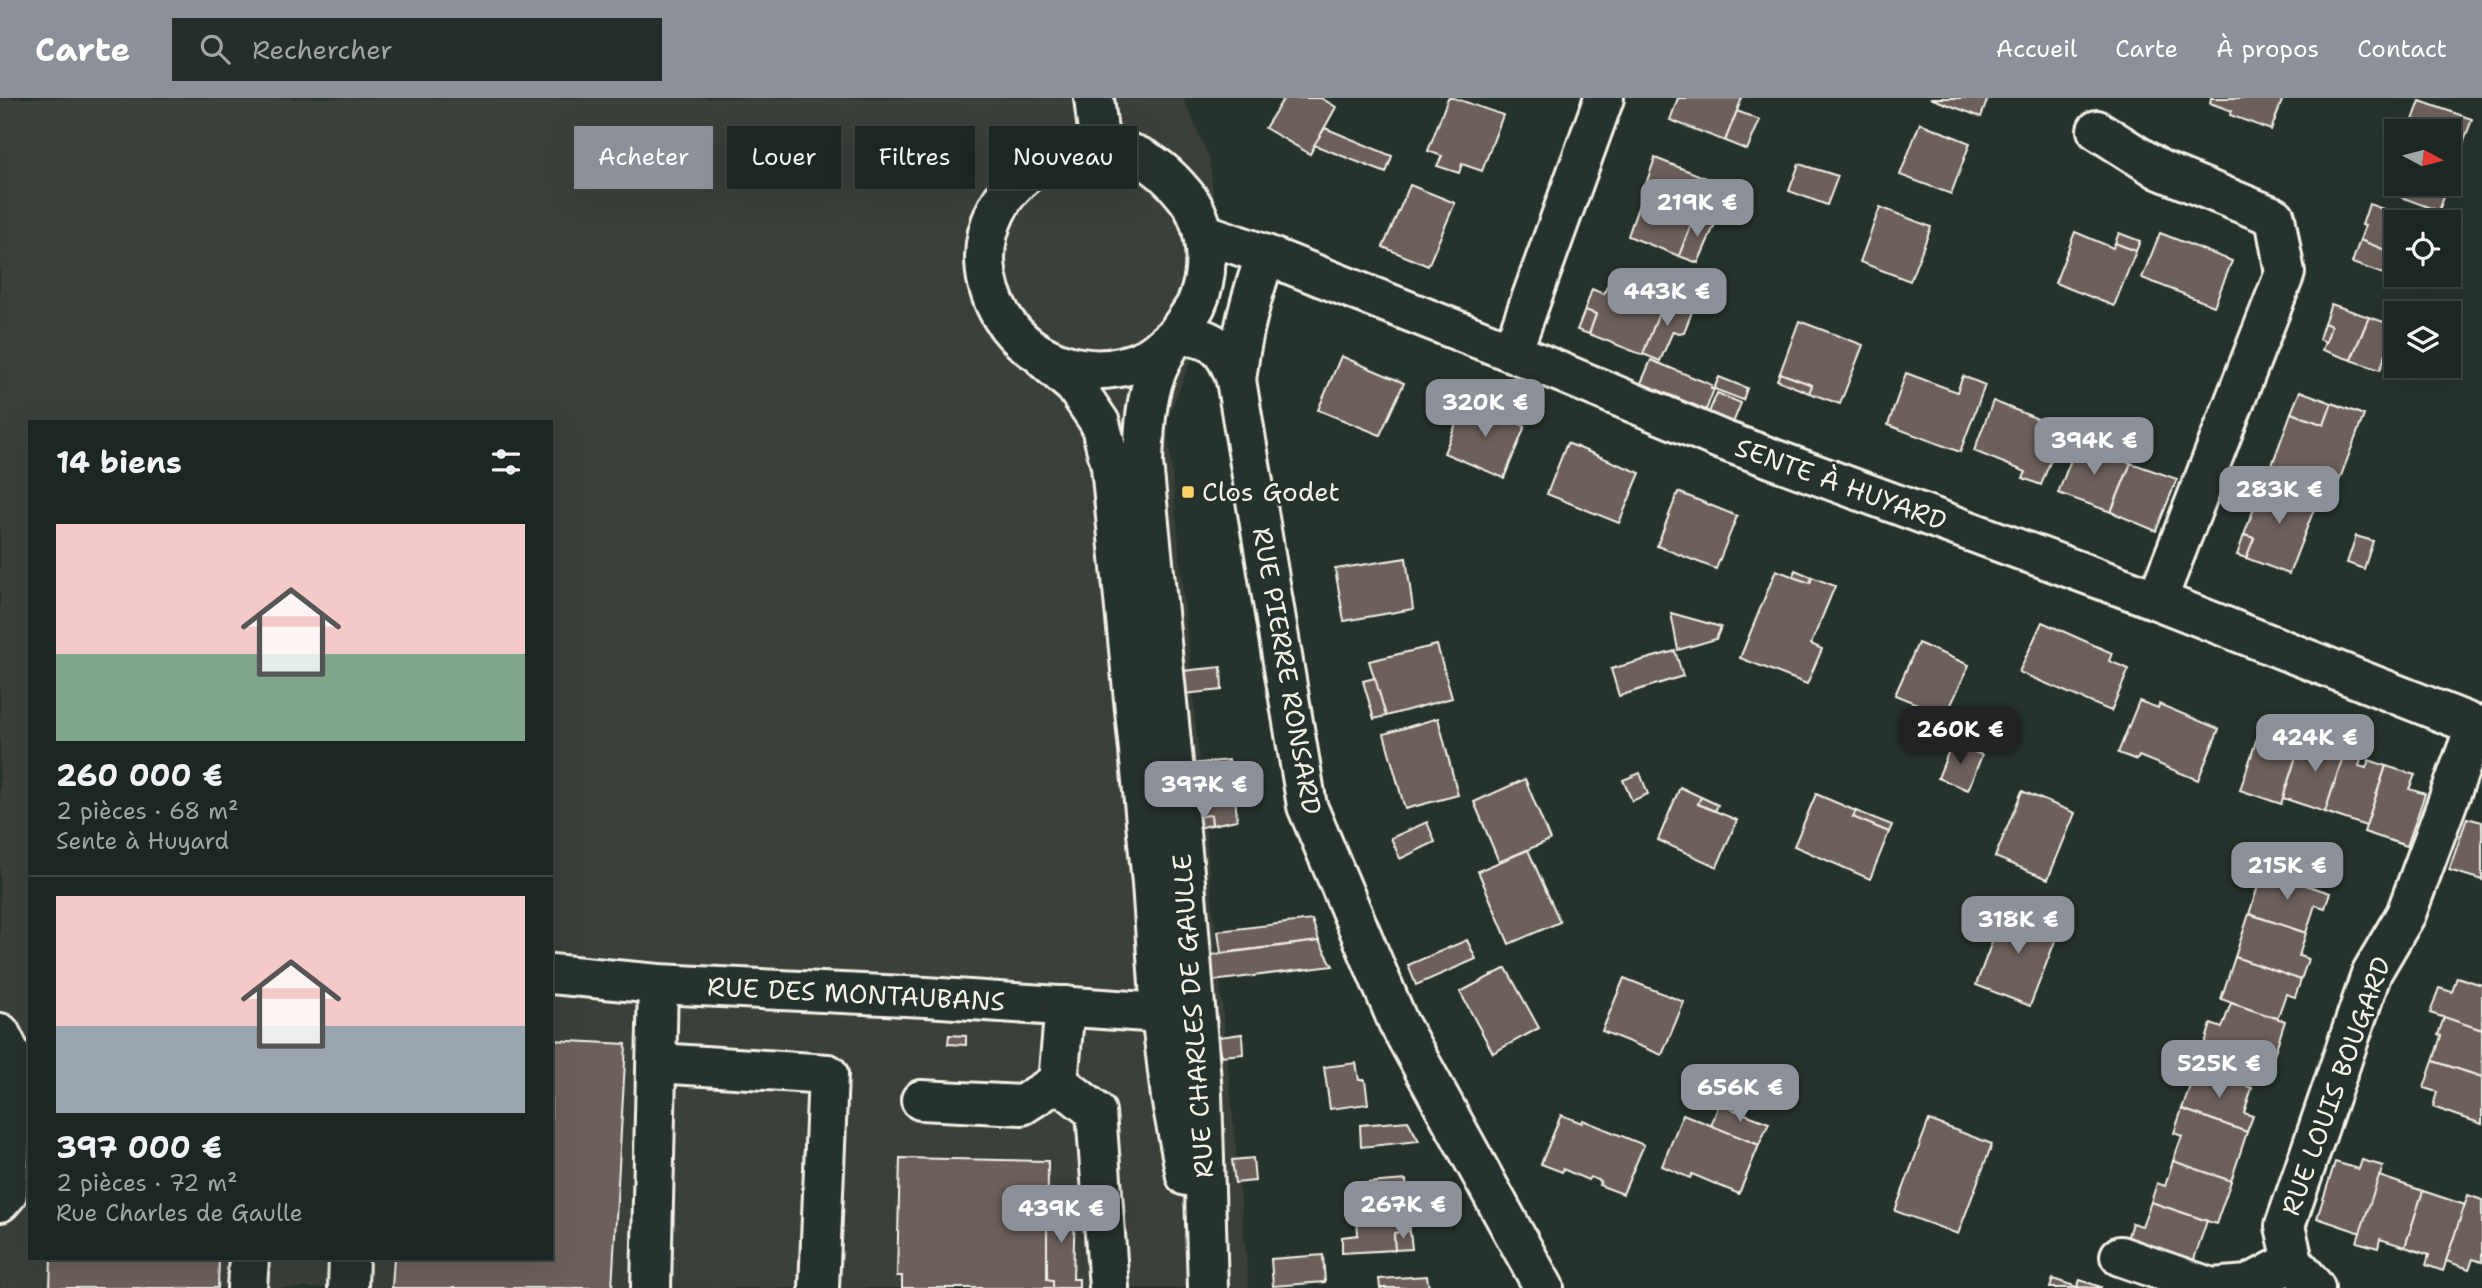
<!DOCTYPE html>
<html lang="fr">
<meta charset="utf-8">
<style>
:root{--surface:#1c2622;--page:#252e2a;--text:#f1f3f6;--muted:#a0a5a5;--line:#3a4340;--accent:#8c9099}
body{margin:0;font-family:"Shantell Sans",sans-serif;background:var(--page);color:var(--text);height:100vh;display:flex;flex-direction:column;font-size:26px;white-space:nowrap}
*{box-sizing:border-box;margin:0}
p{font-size:23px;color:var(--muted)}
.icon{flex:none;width:38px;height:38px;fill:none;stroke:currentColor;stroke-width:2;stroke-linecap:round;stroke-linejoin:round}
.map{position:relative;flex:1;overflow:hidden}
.sheet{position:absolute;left:28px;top:322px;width:525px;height:840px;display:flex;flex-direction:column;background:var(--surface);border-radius:0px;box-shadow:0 7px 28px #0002,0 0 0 2px var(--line)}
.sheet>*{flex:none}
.guide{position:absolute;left:574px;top:28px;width:665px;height:63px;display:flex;gap:14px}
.needle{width:46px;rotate:97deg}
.controls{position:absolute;left:2384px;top:21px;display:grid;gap:14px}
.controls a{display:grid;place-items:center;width:77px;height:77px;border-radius:0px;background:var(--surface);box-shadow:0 7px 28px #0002,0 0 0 2px var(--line);font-size:35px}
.price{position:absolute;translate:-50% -60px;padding:0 16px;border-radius:14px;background:var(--accent);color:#fff;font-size:23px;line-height:46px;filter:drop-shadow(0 2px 4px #0008)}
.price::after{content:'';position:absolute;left:50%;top:42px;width:21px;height:16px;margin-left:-10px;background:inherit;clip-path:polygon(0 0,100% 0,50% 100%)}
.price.current{background:#222;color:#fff}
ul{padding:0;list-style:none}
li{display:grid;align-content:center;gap:14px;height:371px;padding:0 28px}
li+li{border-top:2px solid var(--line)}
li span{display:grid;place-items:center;height:217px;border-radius:0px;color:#555}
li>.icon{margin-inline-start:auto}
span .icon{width:126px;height:126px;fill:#fffc;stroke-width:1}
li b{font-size:30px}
h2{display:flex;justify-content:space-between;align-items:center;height:84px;padding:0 28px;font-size:30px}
.chip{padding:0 24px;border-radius:0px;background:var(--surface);box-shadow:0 7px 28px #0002,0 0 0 2px var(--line);font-size:24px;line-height:63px}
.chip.current{background:var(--accent);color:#fff}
header{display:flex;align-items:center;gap:42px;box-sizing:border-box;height:98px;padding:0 35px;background:var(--accent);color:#fff}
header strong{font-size:33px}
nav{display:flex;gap:38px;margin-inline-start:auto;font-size:24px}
.search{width:490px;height:63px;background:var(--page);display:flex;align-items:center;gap:18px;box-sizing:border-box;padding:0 24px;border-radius:0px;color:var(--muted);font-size:26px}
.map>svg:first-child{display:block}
.built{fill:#3b403b;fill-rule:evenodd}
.building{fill:#6d605c;stroke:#f4f1e8;stroke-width:2}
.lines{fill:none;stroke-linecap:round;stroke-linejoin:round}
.minor-casing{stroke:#f4f1e8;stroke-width:44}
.minor{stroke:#26332d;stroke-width:38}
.poi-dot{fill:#ffd166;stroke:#26332d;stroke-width:2.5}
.labels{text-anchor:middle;stroke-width:5;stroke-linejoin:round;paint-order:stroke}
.street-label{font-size:26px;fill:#f4f1e8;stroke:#26332d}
.poi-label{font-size:26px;fill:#f4f1e8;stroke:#26332d;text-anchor:start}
</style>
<header>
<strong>Carte</strong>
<div class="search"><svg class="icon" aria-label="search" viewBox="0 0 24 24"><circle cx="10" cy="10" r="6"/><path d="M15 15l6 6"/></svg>Rechercher</div>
<nav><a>Accueil</a><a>Carte</a><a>À propos</a><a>Contact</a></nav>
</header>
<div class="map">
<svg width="2482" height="1190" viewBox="0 0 2482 1190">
<rect width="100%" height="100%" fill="#26332d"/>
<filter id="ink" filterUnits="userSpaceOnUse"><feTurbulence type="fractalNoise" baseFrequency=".0143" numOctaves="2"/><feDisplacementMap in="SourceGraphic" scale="14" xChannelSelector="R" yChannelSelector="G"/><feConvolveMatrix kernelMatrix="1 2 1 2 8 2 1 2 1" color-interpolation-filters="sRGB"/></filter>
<g filter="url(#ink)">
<!-- built -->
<path class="built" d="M0,0h1183l26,59 15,124 -57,139 82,868h-1249zM30,324h521v836h-521z"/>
<!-- building -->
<g class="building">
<polygon points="1284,0 1321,0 1336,9 1310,56 1265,30"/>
<polygon points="1448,0 1454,0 1503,17 1482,73 1462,66 1459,75 1437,68 1442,58 1428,53"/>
<polygon points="1678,0 1742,0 1725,43 1670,22"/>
<polygon points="1930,0 1988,0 1981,19"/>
<polygon points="2211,0 2283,0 2271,32 2230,17 2232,13 2210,5"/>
<polygon points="2420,3 2472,21 2439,113 2387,94 2396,71 2396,86 2448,86 2448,33 2409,33"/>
<polygon points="1737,13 1760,22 1747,52 1725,43"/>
<polygon points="1920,25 1970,45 1951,96 1900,77"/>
<polygon points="1325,30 1392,58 1386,75 1314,47"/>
<polygon points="1655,60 1709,81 1679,158 1628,138"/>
<polygon points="1799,66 1838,78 1827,107 1789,93"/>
<polygon points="1410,87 1455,105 1428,168 1383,149"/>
<polygon points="2369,106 2419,124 2396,124 2396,176 2394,180 2386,177 2395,156 2360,142 2365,128 2362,127"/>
<polygon points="1880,109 1931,129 1910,183 1860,164"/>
<polygon points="1694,118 1715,126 1698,165 1679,158"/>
<polygon points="2075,134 2113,150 2115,145 2136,153 2114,208 2055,185"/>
<polygon points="2119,135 2140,143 2136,153 2115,145"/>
<polygon points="2160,135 2232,163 2214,208 2142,180"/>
<polygon points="2360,142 2395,156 2386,177 2352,165"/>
<polygon points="1612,176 1666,198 1643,257 1589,236 1596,216 1585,212 1592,191 1604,196"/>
<polygon points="1665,200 1689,210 1692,214 1684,234 1679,235 1673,233 1660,263 1643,256"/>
<polygon points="2331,206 2369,219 2351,262 2322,252 2331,228 2324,225"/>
<polygon points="1585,212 1596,216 1589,236 1577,232"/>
<polygon points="2369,219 2396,228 2380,272 2351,262"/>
<polygon points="1799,223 1863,247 1840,306 1809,295 1812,287 1780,275"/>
<polygon points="2324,225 2331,228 2326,244 2319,241"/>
<polygon points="1341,258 1404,285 1380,337 1318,312"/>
<polygon points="1651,262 1712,287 1711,291 1714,291 1706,312 1641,285"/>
<polygon points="1780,275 1812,287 1809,295 1777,282"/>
<polygon points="1906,275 1957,294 1963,278 1985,287 1960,354 1888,327"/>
<polygon points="1719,279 1747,290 1743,302 1714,291"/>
<polygon points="2300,293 2332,305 2324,327 2291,315"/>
<polygon points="1717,295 1741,305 1733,325 1709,314"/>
<polygon points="1466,302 1525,328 1504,380 1444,355"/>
<polygon points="1993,303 2063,331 2041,387 2023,380 2026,374 1974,353"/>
<polygon points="2332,305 2364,317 2336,391 2272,367 2291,315 2324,327"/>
<polygon points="2078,344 2131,365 2111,414 2058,395"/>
<polygon points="1567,345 1640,375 1619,425 1547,396"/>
<polygon points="2131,365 2177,381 2156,433 2111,414"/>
<polygon points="2265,381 2318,401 2289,476 2246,460 2254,440 2244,437"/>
<polygon points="1678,394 1737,418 1716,471 1657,448"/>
<polygon points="2244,437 2254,440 2246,460 2237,457"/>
<polygon points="2356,438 2373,443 2364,471 2347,465"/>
<polygon points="1406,460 1413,511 1344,523 1335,471"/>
<polygon points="1776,472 1810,485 1812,479 1835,488 1811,546 1822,551 1807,586 1740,560"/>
<polygon points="1795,472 1812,479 1810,485 1793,479"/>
<polygon points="1671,515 1721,529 1716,541 1678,552"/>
<polygon points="2042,524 2112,555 2109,563 2129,571 2111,613 2019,574"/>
<polygon points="1918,545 1969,567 1946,618 1895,597"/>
<polygon points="1437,547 1452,600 1386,618 1369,563"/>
<polygon points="1675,553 1683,578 1619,598 1611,571"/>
<polygon points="1221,569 1222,592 1184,596 1182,573"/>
<polygon points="1375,580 1386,618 1374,621 1363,583"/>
<polygon points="2139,603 2158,610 2159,606 2219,631 2198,682 2139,658 2137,662 2118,655"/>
<polygon points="1924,608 1946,618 1943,628 1919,618"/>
<polygon points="1438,620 1458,697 1405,711 1384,636"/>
<polygon points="2277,631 2302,640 2281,706 2240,692 2257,640 2272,645"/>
<polygon points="2302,640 2321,646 2317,654 2325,656 2330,642 2347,647 2325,714 2283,700"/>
<polygon points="1952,645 1982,657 1968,692 1938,680"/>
<polygon points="2347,647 2364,653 2359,668 2366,670 2369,662 2386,668 2366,728 2325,714"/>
<polygon points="1229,662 1231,681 1245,680 1248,697 1235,698 1237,722 1212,727 1211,717 1198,719 1191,666"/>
<polygon points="2386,668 2415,677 2409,691 2425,696 2407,748 2364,734"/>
<polygon points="1640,675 1648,696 1632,703 1623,682"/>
<polygon points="1525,681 1550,742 1499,764 1474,704"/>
<polygon points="1680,689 1701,699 1698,706 1737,722 1717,769 1658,742"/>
<polygon points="2022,693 2075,715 2048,781 1995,759"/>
<polygon points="1816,696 1856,713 1853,719 1889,734 1870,781 1794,748"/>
<polygon points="1701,699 1718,707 1715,713 1698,706"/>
<polygon points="1856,713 1892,727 1889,734 1853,719"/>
<polygon points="1211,717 1212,727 1197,730 1196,719"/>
<polygon points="2467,720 2482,724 2482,782 2449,772"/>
<polygon points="1427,724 1435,744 1400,761 1391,740"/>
<polygon points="1528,752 1560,824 1509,846 1478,773"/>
<polygon points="2263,773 2330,795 2325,810 2315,807 2306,835 2249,816"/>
<polygon points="2005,809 2060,830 2030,908 1976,887"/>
<polygon points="2249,816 2306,835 2299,858 2308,861 2301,882 2235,859"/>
<polygon points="1312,822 1319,843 1221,855 1218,833"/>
<polygon points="1467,842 1476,861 1416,887 1408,867"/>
<polygon points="1319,843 1333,868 1213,883 1211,857"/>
<polygon points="2235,859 2301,882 2295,899 2286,896 2277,921 2221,901"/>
<polygon points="1506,870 1539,930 1493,955 1460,894"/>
<polygon points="2457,879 2482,887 2482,932 2430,915 2439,890 2452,894"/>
<polygon points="1624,880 1684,904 1662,957 1602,933"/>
<polygon points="2231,905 2285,923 2271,966 2205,945 2211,926 2222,930"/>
<polygon points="2444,919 2482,932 2482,979 2433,963 2441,938 2438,937"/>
<polygon points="1242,936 1243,956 1221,958 1219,939"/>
<polygon points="949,937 966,938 966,947 948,946"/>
<polygon points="551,942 626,946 612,1190 392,1190 394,1160 551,1160"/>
<polygon points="2433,963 2482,979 2482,1026 2433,1009 2437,994 2424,990"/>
<polygon points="1356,965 1359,982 1365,982 1368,1006 1330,1011 1324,969"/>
<polygon points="2196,971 2252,990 2244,1015 2253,1018 2247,1034 2182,1011"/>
<polygon points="1719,1006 1769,1025 1759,1047 1711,1028"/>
<polygon points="2182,1011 2247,1034 2231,1083 2173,1063 2182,1038 2174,1035"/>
<polygon points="1683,1016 1759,1047 1739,1096 1692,1076 1690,1080 1662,1068"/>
<polygon points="1561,1017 1582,1025 1583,1022 1644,1047 1623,1096 1599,1087 1601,1083 1590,1079 1588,1082 1563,1071 1562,1074 1541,1066"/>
<polygon points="1929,1022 1992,1046 1958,1136 1895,1113"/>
<polygon points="1408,1023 1419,1043 1361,1049 1360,1027"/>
<polygon points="900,1060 1048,1063 1047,1181 1053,1182 1053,1190 902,1190 902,1178 897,1178"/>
<polygon points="1253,1060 1255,1083 1235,1085 1232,1062"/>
<polygon points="2362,1062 2383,1068 2361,1135 2317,1120 2335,1064 2359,1071"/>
<polygon points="2173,1063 2231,1083 2216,1126 2151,1104 2157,1085 2165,1088"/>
<polygon points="2379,1078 2423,1093 2405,1149 2380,1141 2378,1150 2357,1144"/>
<polygon points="1406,1082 1410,1133 1394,1135 1395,1152 1342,1155 1342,1139 1358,1137 1355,1086"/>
<polygon points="2423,1093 2465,1107 2443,1173 2426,1167 2429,1157 2405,1149"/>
<polygon points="2468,1097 2482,1102 2482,1164 2473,1161 2469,1171 2446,1163"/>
<polygon points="1047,1104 1075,1105 1073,1181 1079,1181 1079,1190 1053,1190 1053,1182 1047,1181"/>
<polygon points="2151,1104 2207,1123 2192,1167 2126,1144 2132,1125 2142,1128"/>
<polygon points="1410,1133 1412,1151 1395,1152 1394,1135"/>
<polygon points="1323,1157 1325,1184 1273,1188 1271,1161"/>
<polygon points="51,1160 219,1160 218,1190 50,1190"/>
<polygon points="1427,1178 1429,1190 1380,1190 1379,1181"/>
<polygon points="2053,1181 2080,1190 2050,1190"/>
<polygon points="2080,1182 2101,1189 2100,1190 2077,1189"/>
</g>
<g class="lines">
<defs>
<g id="minor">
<polyline points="1094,0 1100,50"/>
<polyline points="2097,32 2160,72 2275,119 2285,175 2157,502"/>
<polyline points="1203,135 1266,157 1512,254 1722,342 2157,502 2482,630"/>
<path d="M1176,237c-10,7 -19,18 -30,23 -51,25 -114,7 -144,-41 -43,-71 0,-156 81,-167 17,-2 36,-1 52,5 21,8 36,23 49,39 25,28 27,78 12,111 -5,9 -12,18 -18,27 -10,14 -21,35 -26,52 -7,26 -8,52 -9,79l42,419 17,212 6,194"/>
<path d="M1176,237c35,1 49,11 60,45l71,426 91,216 146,266"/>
<polyline points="1512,254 1604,0"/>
<polyline points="1045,262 1075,288 1100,325 1111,368 1152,785 1161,915 1171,999 1186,1078"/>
<path d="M1236,282c5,-45 14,-82 30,-125"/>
<polyline points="551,876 658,886 926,899 1161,915"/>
<polyline points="1065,908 1058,984 1096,1014 1109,1190"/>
<polyline points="0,935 15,965 7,1096 0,1104"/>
<polyline points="657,965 828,976 819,1190"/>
<polyline points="921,1002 1022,1007 1058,984"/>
<polyline points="2120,1158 2212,1190 2248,1187 2293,1163"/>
<polyline points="247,1190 249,1160"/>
<polyline points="348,1190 349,1160"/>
<polyline points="651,1190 658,886"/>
<polyline points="2315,1190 2293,1163 2285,1128 2372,874 2406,816 2476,627"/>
</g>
</defs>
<!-- minor casing -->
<use href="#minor" class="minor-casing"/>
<!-- minor -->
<use href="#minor" class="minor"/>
</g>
</g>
<!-- markers -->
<rect class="poi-dot" x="1181" y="387" width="14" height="14" rx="3.5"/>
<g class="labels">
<!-- street labels -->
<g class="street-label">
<text transform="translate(1841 386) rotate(20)" y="9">SENTE À HUYARD</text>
<text transform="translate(1287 573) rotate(80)" y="9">RUE PIERRE RONSARD</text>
<text transform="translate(856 896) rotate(3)" y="9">RUE DES MONTAUBANS</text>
<text transform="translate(1193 918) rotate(-94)" y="9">RUE CHARLES DE GAULLE</text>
<text transform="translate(2336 988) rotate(-70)" y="9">RUE LOUIS BOUGARD</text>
</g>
<!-- poi labels -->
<g class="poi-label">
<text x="1202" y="403">Clos Godet</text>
</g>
</g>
</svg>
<div class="controls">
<a><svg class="needle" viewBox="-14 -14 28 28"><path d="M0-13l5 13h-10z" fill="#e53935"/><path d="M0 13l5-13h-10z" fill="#a0a5a5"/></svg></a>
<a><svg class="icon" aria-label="locate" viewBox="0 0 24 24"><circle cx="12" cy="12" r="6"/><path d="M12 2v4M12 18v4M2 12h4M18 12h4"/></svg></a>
<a><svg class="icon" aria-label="layers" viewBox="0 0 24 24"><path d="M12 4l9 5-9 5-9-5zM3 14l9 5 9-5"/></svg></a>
</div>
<b class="price" style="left:1697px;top:141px">219K €</b>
<b class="price" style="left:1667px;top:230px">443K €</b>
<b class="price" style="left:1485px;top:341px">320K €</b>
<b class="price" style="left:2094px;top:379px">394K €</b>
<b class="price" style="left:2279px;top:428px">283K €</b>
<b class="price current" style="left:1960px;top:668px">260K €</b>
<b class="price" style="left:2315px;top:676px">424K €</b>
<b class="price" style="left:1204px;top:723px">397K €</b>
<b class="price" style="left:2287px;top:804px">215K €</b>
<b class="price" style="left:2018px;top:858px">318K €</b>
<b class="price" style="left:2219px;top:1002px">525K €</b>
<b class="price" style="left:1740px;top:1026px">656K €</b>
<b class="price" style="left:1403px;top:1143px">267K €</b>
<b class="price" style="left:1061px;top:1147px">439K €</b>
<div class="guide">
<a class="chip current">Acheter</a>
<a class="chip">Louer</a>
<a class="chip">Filtres</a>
<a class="chip">Nouveau</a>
</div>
<section class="sheet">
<h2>14 biens<svg class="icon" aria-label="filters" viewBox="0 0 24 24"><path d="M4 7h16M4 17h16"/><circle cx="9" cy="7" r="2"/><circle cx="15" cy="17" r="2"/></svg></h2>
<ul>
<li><span style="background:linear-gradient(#f6c9c9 60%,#7fa58c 0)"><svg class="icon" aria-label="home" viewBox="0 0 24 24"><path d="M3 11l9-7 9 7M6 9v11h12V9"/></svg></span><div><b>260 000 €</b><p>2 pièces · 68 m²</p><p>Sente à Huyard</p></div></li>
<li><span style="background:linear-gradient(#f6c9c9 60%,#9aa5b1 0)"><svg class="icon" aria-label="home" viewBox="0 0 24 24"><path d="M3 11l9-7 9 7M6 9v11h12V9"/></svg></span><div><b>397 000 €</b><p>2 pièces · 72 m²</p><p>Rue Charles de Gaulle</p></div></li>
</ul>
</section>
</div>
